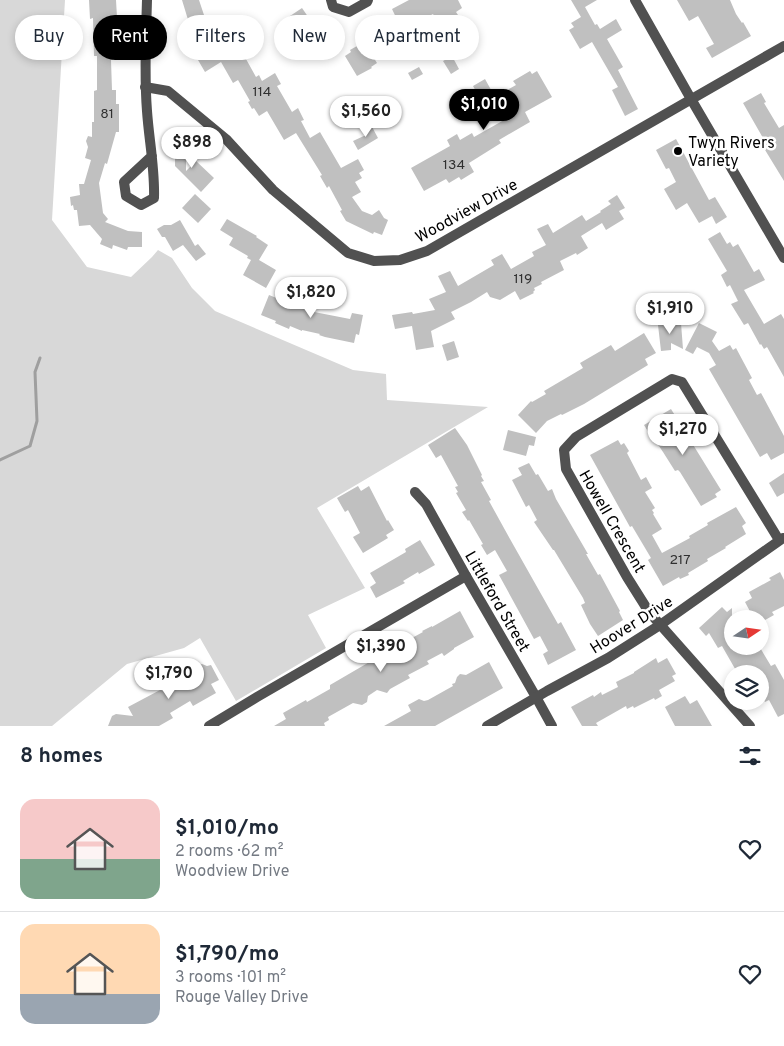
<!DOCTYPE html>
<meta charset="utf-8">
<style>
:root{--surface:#fff;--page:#f2f2f3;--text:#1f2937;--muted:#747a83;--line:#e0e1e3;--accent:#000}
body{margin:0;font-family:Overpass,sans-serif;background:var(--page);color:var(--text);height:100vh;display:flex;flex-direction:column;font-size:19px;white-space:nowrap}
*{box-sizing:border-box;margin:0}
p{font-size:16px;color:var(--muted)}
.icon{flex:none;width:28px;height:28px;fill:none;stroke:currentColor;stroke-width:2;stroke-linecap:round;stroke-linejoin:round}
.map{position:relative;height:726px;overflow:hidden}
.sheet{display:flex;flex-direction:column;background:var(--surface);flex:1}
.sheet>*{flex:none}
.banner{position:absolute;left:15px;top:15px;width:500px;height:45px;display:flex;gap:10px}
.needle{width:32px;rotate:77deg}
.tools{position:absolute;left:724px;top:610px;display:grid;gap:10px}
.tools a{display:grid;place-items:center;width:45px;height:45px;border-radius:50%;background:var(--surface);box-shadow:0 2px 8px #0003;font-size:25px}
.price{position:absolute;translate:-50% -42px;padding:0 11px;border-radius:18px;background:#fff;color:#222;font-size:16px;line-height:32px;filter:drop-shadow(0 1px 2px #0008)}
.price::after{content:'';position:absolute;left:50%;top:30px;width:15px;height:11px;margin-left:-8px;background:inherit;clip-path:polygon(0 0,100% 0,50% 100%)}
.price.selected{background:var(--accent);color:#fff}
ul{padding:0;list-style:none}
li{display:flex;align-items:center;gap:15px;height:125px;padding:0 20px}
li+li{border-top:1px solid var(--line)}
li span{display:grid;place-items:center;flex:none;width:140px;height:100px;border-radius:15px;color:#555}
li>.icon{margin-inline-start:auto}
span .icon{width:60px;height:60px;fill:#fffc;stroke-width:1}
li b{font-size:21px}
h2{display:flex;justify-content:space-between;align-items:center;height:60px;padding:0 20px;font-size:21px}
.pill{padding:0 18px;border-radius:22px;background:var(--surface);box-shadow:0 2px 8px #0003;font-size:18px;line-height:45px}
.pill.selected{background:var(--accent);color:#fff}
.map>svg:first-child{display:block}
.green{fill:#d8d8d8}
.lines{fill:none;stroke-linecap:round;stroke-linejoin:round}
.stream{stroke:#9f9f9f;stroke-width:3}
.building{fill:#c0c0c0}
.minor{stroke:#515151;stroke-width:10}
.tertiary{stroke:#515151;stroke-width:10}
.poi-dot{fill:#000;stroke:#fff;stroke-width:2}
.labels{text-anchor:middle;stroke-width:5;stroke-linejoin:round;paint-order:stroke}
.number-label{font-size:14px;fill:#303030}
.poi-label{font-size:16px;fill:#000;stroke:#fff;text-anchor:start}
.street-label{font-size:16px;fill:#000;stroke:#fff}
</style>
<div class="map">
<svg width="784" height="726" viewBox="0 0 784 726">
<rect width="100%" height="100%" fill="#fff"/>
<!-- green -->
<polygon class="green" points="0,0 65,0 52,220 87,267 131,277 152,257 158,250 172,258 192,288 215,311 353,370 386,374 387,400 488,407 317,508 365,588 308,615 326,648 236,701 200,638 184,648 127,664 52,726 0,726"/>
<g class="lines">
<!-- stream -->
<polyline class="stream" points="0,460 30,446 37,421 35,372 40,358"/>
</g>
<!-- building -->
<g class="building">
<polygon points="89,0 116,0 119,52 113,52 113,60 111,60 112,90 116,90 116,104 119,104 119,132 116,132 107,164 105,163 99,183 103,213 108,219 105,222 128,231 142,232 142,247 128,247 127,250 113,245 112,249 100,244 102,239 90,225 79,226 77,210 74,210 73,205 71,206 70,197 80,195 79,184 84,184 91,160 85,158 88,147 86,141 88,136 92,137 92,122 94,122 94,91 97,90 97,56 94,56 93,18 90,19"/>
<polygon points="182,0 199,0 205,18 211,16 221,50 236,42 240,50 243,48 249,58 246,59 256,77 259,75 262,81 275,73 281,84 277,86 292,112 298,108 304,120 301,121 310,138 320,132 341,168 358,159 364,170 359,173 362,178 355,182 361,192 352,197 362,211 372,215 379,210 384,218 388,220 382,235 374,232 373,234 346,221 340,211 342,210 329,186 327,188 320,176 322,175 296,133 284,140 267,111 259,116 254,108 252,109 248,102 250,101 238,80 233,83 221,62 205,72 198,60 207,55 201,35 191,39 186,24 189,23"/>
<polygon points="409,0 458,0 462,8 456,12 458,15 454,17 457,22 442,30 433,14 402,30 392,9"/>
<polygon points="571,0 597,0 585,7 595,25 597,24 600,29 616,19 622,30 607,39 623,67 618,70 638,109 625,116 612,90 618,87 592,42 580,49 569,30 574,27 571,23 581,17"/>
<polygon points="677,0 730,0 736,14 742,23 743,22 751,36 712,58 706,48 714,44 698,16 689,21"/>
<polygon points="302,8 313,24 318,21 323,29 309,38 304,30 295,36 284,20"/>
<polygon points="365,44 377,63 371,67 372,68 357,76 345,56 351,52 350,50 357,46 358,48"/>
<polygon points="452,56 459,69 451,74 443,61"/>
<polygon points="419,67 423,74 412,80 408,73"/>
<polygon points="530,71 532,74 537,71 552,97 525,112 530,122 499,140 501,143 469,163 474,172 461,180 459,177 449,183 446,179 424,191 411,168 450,146 447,140 457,134 460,140 472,133 474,137 504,120 492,99 483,104 473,86 485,79 495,97 516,85 513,81"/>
<polygon points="761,93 766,102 764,103 779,128 784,125 784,181 759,140 763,138 743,103"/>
<polygon points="371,125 378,138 358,150 353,141 366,135 363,130"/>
<polygon points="676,139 709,200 715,197 727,217 716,224 712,216 699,223 687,203 676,210 664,189 676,182 669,168 666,169 656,150"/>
<polygon points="175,143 186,143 186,171 196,161 214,178 201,192 175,166"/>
<polygon points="195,194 211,209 198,223 182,208"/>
<polygon points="617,195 625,208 619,211 624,219 606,230 602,223 581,236 588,248 577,255 576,253 560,261 564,270 541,282 542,284 534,288 535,290 533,292 534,293 520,300 515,291 500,300 490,297 487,292 471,302 451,312 455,319 431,331 434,347 416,350 412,326 395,329 392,315 412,312 413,314 435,310 429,299 446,292 438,276 450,271 458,286 494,265 491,260 502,254 511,269 534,256 532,252 546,245 537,229 548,224 553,233 582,215 586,221 601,212 600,211 611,204 608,201"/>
<polygon points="227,219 257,236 256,237 268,245 259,260 276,270 266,288 243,275 251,260 247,258 248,256 229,245 233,238 220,230"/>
<polygon points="180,220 195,246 198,244 206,254 196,261 183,245 173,251 165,237 162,237 157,229 164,225 171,225"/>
<polygon points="720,232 727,244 730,242 733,247 738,244 754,272 759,269 765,280 744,290 764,324 781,314 784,319 784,377 767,347 764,349 761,344 760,345 748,323 744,325 731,304 738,301 730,285 727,287 721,275 727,271 708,239"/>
<polygon points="269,295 284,301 286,296 293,299 295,295 313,301 309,311 350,319 352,313 363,315 359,335 356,334 354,343 325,337 319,335 320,334 302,330 302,331 290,326 289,329 275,323 276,321 261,315"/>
<polygon points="674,320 674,324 681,323 683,349 671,343 671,350 661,351 658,325 662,325 662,321"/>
<polygon points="699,323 717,332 712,341 719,351 730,345 733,350 736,348 752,378 749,380 757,395 761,393 784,436 784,453 771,460 767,453 760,457 709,369 716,365 709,353 697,347 693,354 685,350"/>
<polygon points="644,333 656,353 645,359 648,365 584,404 562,415 561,414 547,421 536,433 518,415 531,401 532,402 546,394 544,391 583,368 580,363 611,345 615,351"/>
<polygon points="454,341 459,357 447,361 442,345"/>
<polygon points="671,409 721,490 715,494 717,497 701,506 680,472 678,470 675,471 663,452 653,437 652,438 644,425"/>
<polygon points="455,428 467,445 482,475 481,476 484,481 481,482 491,500 489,501 510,539 558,624 561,622 576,650 548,665 543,654 548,651 540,636 534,639 499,575 507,571 495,550 487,555 481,545 483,544 469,520 468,521 462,512 466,510 456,493 458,492 455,487 458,486 441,455 436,458 428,445"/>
<polygon points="508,430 536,437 534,446 529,445 526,456 503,450"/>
<polygon points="618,440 621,445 624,443 629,451 627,453 641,480 646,477 652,488 645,492 655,508 652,510 654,513 653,514 662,529 652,535 662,553 690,538 689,536 708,525 707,523 736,507 746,523 742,526 746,534 725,547 726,548 707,559 708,561 688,573 689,575 680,579 679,577 663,586 648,560 651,558 632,526 630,527 590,455"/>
<polygon points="529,463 536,475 538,474 548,491 552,489 556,499 588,554 586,554 598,575 600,574 620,611 619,612 623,620 598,636 590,624 581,605 585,603 583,598 554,550 553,550 534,522 537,520 529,505 526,507 512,480 522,475 518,468"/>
<polygon points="784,473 784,493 777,497 769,483"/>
<polygon points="358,486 361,491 369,486 387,521 388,520 394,530 386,535 388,538 363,553 353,537 360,533 348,510 345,512 337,498"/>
<polygon points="420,540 435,565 419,574 418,572 403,581 405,583 376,598 370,587 376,583 370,573 406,552 405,549"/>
<polygon points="780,572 784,580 784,606 772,612 774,615 760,623 760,619 754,619 745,602 752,598 749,592 771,580 769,578"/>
<polygon points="722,607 727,612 732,608 732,646 759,646 771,666 775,664 784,680 784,714 778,717 769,700 765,702 760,693 760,674 738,674 722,646 718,648 709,633 706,636 699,628"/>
<polygon points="460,611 474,637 454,648 454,649 444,656 442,653 427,661 429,664 408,675 410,678 390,689 387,693 377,690 368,696 367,702 362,705 353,703 328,717 329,720 324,723 325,726 274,726 286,719 283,713 306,700 307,702 330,689 330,685 390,650 393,656 413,645 410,639 423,632 422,631 432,626 432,627"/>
<polygon points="656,658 658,663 667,658 676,674 672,676 675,681 659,690 662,696 655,700 654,698 634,708 633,706 627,709 626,706 596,723 598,726 582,726 571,707 593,695 594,697 601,692 602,695 618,687 616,682 634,673 634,672"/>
<polygon points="489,662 503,688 435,726 384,726 411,711 408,705 419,699 424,701 428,700 453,686 452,684 455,683 457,677 460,674 466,675"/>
<polygon points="202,664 207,666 211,665 219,680 211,684 216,693 193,706 190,701 170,713 173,718 159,726 108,726 112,716 116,714 133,716 128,707 160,690 165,691 174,686 176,681 181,678 197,681 194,673 196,672 199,665"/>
<polygon points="685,696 690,704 697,700 712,726 675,726 665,707"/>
</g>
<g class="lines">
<!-- minor -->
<g class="minor">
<path d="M147,0c-1,37 -3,74 0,111 2,29 8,58 7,87l-13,7 -15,-9 -2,-14 28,-26"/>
<polyline points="331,0 333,7 349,12 367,2 368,0"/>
<polyline points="145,87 168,91 226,139 273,190 348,253 374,261 400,260 427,251 784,46"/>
<polyline points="415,492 426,504 466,576 536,697 552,726"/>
<polyline points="209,726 257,697 466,576"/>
<polyline points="487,726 547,691 608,658 660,625 783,538"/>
<polyline points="750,726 649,612 627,577 566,469 564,450 576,437 672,379 682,382 779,540"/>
</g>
<!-- tertiary -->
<polyline class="tertiary" points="635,0 691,99 784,258"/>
</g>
<!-- markers -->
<circle class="poi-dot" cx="678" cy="151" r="5"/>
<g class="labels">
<!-- number labels -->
<g class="number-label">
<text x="262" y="96">114</text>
<text x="107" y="118">81</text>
<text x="454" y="169">134</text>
<text x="523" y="283">119</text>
<text x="680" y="564">217</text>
</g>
<!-- poi labels -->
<g class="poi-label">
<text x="688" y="148">Twyn Rivers<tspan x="688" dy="18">Variety</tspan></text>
</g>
<!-- street labels -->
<g class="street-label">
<text transform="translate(466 210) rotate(-29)" y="6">Woodview Drive</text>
<text transform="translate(613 521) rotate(60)" y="6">Howell Crescent</text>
<text transform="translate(498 601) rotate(60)" y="6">Littleford Street</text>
<text transform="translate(631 624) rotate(-32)" y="6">Hoover Drive</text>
</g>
</g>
</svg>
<div class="tools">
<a><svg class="needle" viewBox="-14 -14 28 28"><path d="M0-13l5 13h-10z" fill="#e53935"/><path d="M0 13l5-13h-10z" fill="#747a83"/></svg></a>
<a><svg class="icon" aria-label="layers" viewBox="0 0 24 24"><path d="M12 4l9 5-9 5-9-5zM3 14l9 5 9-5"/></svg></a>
</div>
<b class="price selected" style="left:484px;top:131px">$1,010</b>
<b class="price" style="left:366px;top:138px">$1,560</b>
<b class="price" style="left:192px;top:169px">$898</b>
<b class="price" style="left:311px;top:319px">$1,820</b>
<b class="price" style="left:670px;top:335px">$1,910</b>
<b class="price" style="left:683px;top:456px">$1,270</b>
<b class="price" style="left:381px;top:673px">$1,390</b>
<b class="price" style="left:169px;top:700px">$1,790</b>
<div class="banner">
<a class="pill">Buy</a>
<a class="pill selected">Rent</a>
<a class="pill">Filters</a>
<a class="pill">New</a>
<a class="pill">Apartment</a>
</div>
</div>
<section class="sheet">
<h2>8 homes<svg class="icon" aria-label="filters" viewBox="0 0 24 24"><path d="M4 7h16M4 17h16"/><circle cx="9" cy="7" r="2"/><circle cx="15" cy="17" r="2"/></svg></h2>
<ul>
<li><span style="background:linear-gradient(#f6c9c9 60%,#7fa58c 0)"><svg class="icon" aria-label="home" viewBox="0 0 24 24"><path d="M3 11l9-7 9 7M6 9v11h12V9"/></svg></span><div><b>$1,010/mo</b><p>2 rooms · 62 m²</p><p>Woodview Drive</p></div><svg class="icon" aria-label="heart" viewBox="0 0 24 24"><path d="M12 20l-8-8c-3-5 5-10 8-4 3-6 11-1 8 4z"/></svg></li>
<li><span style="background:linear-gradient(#ffd9b3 70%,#9aa5b1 0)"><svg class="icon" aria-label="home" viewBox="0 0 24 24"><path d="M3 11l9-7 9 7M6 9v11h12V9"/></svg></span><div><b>$1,790/mo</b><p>3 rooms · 101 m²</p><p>Rouge Valley Drive</p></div><svg class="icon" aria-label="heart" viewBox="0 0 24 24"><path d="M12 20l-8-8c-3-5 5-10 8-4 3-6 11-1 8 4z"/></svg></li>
</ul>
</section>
